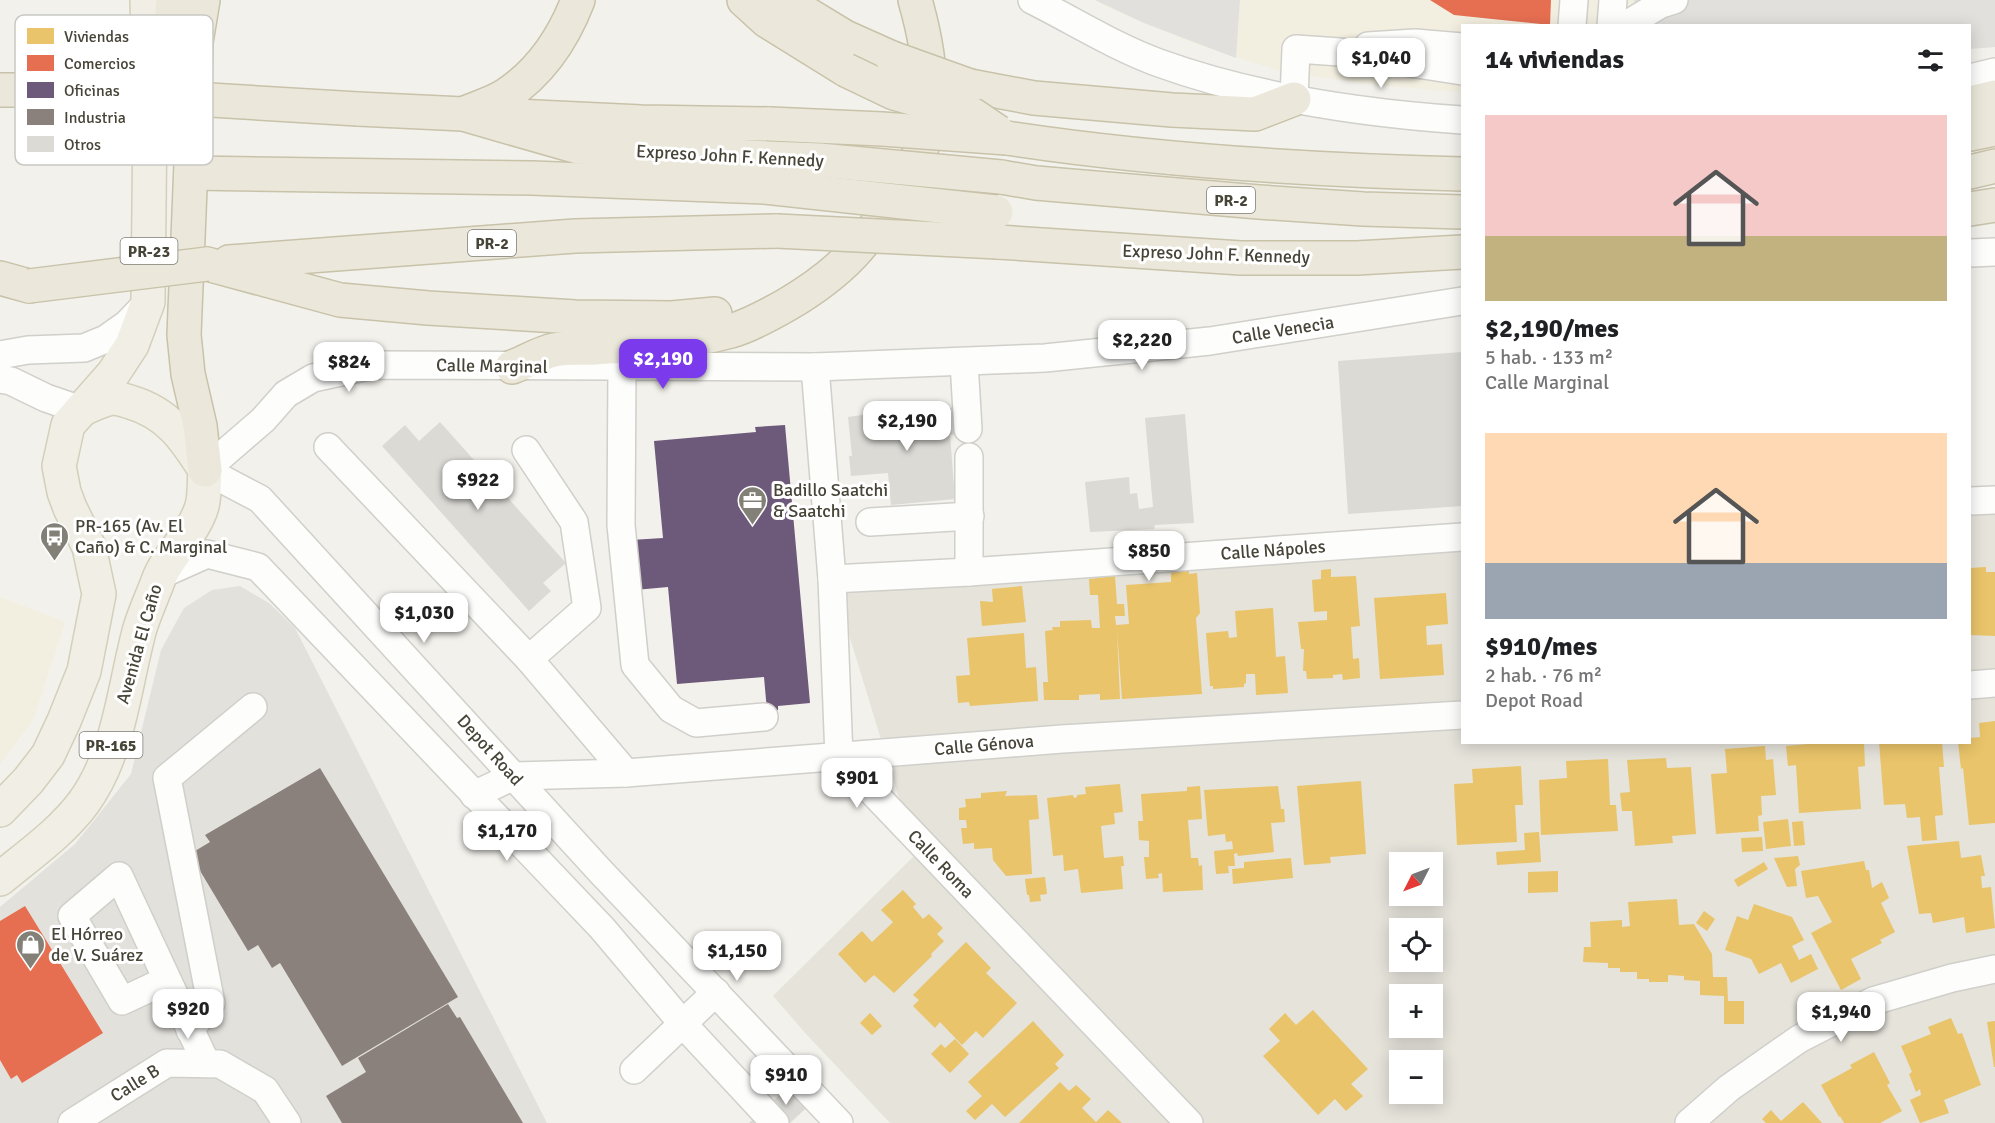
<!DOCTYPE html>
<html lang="es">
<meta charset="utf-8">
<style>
:root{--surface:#fff;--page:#f6f6f6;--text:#202124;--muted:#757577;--accent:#7c3aed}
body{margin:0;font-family:Signika,sans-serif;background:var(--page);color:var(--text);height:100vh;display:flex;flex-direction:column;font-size:22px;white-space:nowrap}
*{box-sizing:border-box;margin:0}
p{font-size:20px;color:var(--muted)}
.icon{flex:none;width:33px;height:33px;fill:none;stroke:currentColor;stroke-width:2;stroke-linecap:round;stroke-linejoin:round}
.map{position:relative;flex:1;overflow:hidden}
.drawer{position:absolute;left:1461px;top:24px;width:510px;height:720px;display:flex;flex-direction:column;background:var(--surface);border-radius:0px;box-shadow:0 3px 15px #0003}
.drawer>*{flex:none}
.needle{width:39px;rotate:228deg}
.fabs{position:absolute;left:1389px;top:852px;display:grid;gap:12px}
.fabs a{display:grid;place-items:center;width:54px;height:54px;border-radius:0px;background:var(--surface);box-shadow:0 3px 15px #0003;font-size:30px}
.price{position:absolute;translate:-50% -51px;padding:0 14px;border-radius:12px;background:#fff;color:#222;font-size:20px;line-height:39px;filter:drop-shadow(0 2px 3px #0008)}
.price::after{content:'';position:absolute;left:50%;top:36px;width:18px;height:14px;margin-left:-9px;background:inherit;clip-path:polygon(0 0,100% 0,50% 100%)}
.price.active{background:var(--accent);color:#fff}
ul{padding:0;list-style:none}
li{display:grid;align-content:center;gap:12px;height:318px;padding:0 24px}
li span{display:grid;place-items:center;height:186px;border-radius:0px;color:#555}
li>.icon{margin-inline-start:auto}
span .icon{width:108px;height:108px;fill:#fffc;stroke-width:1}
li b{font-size:26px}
h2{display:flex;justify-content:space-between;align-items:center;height:72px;padding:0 24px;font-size:26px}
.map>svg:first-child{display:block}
.residential{fill:#e5e3da;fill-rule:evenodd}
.commercial{fill:#f3efe0}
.industrial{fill:#e3e1dc}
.parking{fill:#e1e0dc}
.homes{fill:#e9c46a}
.shops{fill:#e76f51}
.offices{fill:#6d597a}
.industry{fill:#8a817c}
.building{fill:#dbdad5}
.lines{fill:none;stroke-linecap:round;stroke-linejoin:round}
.minor-casing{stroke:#d0cfca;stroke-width:30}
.major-casing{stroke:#d3cfba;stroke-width:36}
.highway-casing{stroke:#c8c2a9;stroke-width:36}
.minor{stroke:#fdfdfc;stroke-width:27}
.major{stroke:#f1efe5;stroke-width:33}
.highway{stroke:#ebe8db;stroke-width:33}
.highway-bridge-casing{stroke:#c8c2a9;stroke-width:36;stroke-linecap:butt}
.highway-bridge{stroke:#ebe8db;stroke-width:33}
.labels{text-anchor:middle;stroke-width:6;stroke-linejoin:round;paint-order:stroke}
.shield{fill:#fff;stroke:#7e7c74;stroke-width:1.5}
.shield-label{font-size:16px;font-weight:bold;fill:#474438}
.street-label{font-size:18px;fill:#474438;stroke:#fff}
.poi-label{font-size:18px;fill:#474438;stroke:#fff;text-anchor:start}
.key{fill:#fff;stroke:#c8c7c3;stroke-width:1.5}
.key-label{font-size:16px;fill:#474438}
</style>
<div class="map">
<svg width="1995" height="1123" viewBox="0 0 1995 1123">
<rect width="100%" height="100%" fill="#f2f1ec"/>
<!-- residential -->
<path class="residential" d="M1995,500v623h-1105l-83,-88 -34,-39 143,-142 -84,-275 630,-42v205h508v-241zM1400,862h32v34h-32zM1400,928h32v34h-32zM1400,994h32v34h-32zM1400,1060h32v34h-32z"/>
<!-- commercial -->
<g class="commercial">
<polygon points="1095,0 1995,0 1995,47 1970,49 1970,26 1462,26 1462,92 1455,92 1377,85 1283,72 1193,43 1111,9"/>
<polygon points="0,597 65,622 33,720 0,764"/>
</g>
<!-- industrial -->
<polygon class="industrial" points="240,586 269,603 295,628 547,1123 0,1123 0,907 75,844 131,774 161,650 184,608 212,590"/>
<!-- parking -->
<g class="parking">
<polygon points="1095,0 1240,0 1236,58 1144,23"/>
<polygon points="1634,0 1995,0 1995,47 1970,49 1970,26 1639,25"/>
</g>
<!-- homes -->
<g class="homes">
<polygon points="1986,567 1986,572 1995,572 1995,636 1970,635 1970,568"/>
<polygon points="1331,569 1331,577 1356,576 1360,626 1351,627 1353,659 1359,658 1360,678 1343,680 1342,674 1333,675 1333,678 1307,679 1306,671 1303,671 1304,649 1301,649 1298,622 1327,620 1327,611 1314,612 1312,580 1321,579 1321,570"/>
<polygon points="1189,570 1189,574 1197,573 1200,613 1196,618 1202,694 1122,699 1117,631 1120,699 1100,700 1100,694 1079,695 1079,700 1044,700 1043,682 1048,682 1045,631 1053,630 1052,627 1060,627 1060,621 1091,620 1092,628 1100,628 1098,595 1090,595 1089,579 1115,576 1117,604 1124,604 1125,616 1115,616 1116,625 1129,624 1126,585 1171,582 1171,571"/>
<polygon points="1022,586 1026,622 982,626 980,601 993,602 992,589"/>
<polygon points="1446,593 1448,624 1426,626 1427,645 1442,644 1444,675 1380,679 1374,598"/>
<polygon points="1273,608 1276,657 1285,656 1288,693 1256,695 1255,674 1246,674 1246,683 1244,684 1244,687 1213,689 1213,686 1210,686 1206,633 1228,631 1229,638 1237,637 1235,611"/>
<polygon points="1024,633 1026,668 1036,667 1038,701 970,706 969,702 958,703 956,676 970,675 967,638"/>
<polygon points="1995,721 1995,823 1969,825 1963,768 1961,769 1958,742 1970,742 1970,738 1980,737 1979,723"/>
<polygon points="1830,742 1864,742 1865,766 1858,767 1861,809 1799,813 1796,765 1788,766 1786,746"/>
<polygon points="1879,742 1942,742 1944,767 1939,767 1943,815 1935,816 1937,840 1922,841 1920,817 1907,818 1905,804 1884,805"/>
<polygon points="1765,746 1766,760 1773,759 1776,795 1761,796 1762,815 1758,816 1759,831 1716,834 1711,774 1727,773 1725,749"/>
<polygon points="1666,758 1667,768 1691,767 1696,834 1672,836 1673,843 1635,846 1632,811 1622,811 1620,793 1630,792 1627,760"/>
<polygon points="1608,759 1610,805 1616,805 1618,831 1541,835 1539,780 1567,778 1566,761"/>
<polygon points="1521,766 1523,805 1515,805 1517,842 1457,845 1454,784 1473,783 1472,769"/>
<polygon points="1361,781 1366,854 1330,857 1331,863 1304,865 1297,786"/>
<polygon points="1120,784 1123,812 1114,813 1115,824 1101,826 1104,858 1123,856 1124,866 1121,866 1123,889 1081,893 1078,869 1064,871 1063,855 1053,856 1047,798 1073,795 1074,798 1077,797 1077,795 1086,794 1085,787"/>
<polygon points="1200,786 1202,819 1188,820 1191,858 1198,858 1199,866 1202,865 1203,890 1163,892 1162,873 1158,874 1159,878 1146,879 1144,857 1149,857 1149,841 1139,840 1138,821 1143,821 1141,794 1187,791 1187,787"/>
<polygon points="1278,786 1281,809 1284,809 1285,822 1271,823 1274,852 1238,856 1237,853 1234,854 1235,866 1228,866 1229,873 1216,874 1214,851 1233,849 1232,841 1226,842 1225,834 1208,836 1204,790"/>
<polygon points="1007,791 1005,796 1037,795 1039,819 1029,820 1032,874 1006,876 993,860 992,848 974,849 974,843 963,844 961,828 967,828 966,820 959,820 959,808 966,807 965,799 981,798 981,793"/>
<polygon points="1788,819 1791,846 1766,849 1763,822"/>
<polygon points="1803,821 1805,845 1794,846 1792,822"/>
<polygon points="1539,832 1541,862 1497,865 1496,852 1525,850 1524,833"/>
<polygon points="1762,837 1763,851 1742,852 1741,838"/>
<polygon points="1959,841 1961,858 1981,855 1985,876 1981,876 1982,888 1991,887 1995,928 1966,933 1964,917 1933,923 1931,913 1919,914 1907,846"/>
<polygon points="1798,856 1800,865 1795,869 1797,886 1787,887 1774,858"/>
<polygon points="1291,858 1293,878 1233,884 1232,869 1244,868 1244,862"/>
<polygon points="1864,861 1866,870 1869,870 1872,888 1882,882 1889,898 1881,903 1895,932 1880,940 1882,943 1851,959 1861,979 1841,990 1811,933 1832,922 1818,896 1806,898 1801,871"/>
<polygon points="1764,862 1768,869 1738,887 1734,880"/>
<polygon points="1558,871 1558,892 1528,893 1528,872"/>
<polygon points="1045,877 1047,894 1040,895 1041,901 1030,902 1029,895 1027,895 1025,879"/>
<polygon points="903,890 916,904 913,907 923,919 929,914 943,928 937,934 944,941 931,954 932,956 894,993 874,975 865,983 838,954 862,931 872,942 888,927 893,922 881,910"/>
<polygon points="1677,899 1679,925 1694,924 1712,954 1713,977 1727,977 1728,1001 1744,1001 1744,1024 1724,1024 1724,996 1700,995 1700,981 1684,980 1684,976 1668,975 1668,982 1649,982 1649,979 1637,979 1637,972 1620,972 1620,968 1608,968 1608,963 1583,962 1584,947 1591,947 1590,922 1622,920 1622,927 1630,926 1628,902"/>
<polygon points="1754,904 1792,917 1804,940 1792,946 1799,960 1811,954 1818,969 1791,983 1781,963 1759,974 1751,959 1725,950 1737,916 1748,920"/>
<polygon points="1704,911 1715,919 1707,931 1696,923"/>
<polygon points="966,942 991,968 986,973 1017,1003 983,1038 976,1031 962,1045 940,1022 935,1028 913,1006 919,1000 913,995"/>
<polygon points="1313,1010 1368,1069 1351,1084 1363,1096 1346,1111 1335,1099 1318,1115 1263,1056 1280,1041 1269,1029 1285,1013 1296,1025"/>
<polygon points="870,1013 882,1026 872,1035 860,1023"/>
<polygon points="1951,1018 1958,1034 1962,1033 1981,1085 1944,1100 1949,1113 1920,1123 1910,1100 1921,1095 1920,1089 1916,1092 1909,1074 1912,1072 1901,1046 1931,1034 1928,1027"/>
<polygon points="1033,1021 1064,1055 1055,1064 1059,1068 1005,1117 992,1104 975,1120 966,1111 982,1096 968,1082"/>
<polygon points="1995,1021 1995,1067 1994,1067 1987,1022"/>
<polygon points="955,1039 969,1054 950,1073 931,1054 941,1044 945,1048"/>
<polygon points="1874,1052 1890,1083 1887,1085 1902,1111 1880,1123 1844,1123 1840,1116 1839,1117 1821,1085 1852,1068 1850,1065"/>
<polygon points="1060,1082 1069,1091 1076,1085 1091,1099 1082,1108 1096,1122 1108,1110 1122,1123 1019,1123"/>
<polygon points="1803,1102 1822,1123 1766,1123 1762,1119 1771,1110 1781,1121"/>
</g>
<!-- shops -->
<g class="shops">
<polygon points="1430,0 1551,0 1550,25 1454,15"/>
<polygon points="25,906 103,1033 22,1083 17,1075 11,1079 0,1060 0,921"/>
</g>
<!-- offices -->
<polygon class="offices" points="785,425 810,703 778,706 778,710 767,711 764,677 677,684 668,587 635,590 631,540 663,538 654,441 756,432 755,427"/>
<!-- industry -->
<g class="industry">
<polygon points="320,768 458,997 342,1066 280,963 272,968 258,945 248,951 190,854 210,842 205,835"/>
<polygon points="448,1004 457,1018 460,1017 523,1123 342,1123 326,1096 366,1072 358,1058"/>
</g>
<!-- building -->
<g class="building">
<polygon points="1462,352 1462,506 1348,514 1338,361"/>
<polygon points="962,407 959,434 950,435 955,499 891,505 888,473 851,476 849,456 852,456 848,417 863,415 863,413"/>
<polygon points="1185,414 1194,523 1155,525 1154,529 1090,532 1085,482 1129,477 1130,494 1137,493 1139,509 1153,507 1145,418"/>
<polygon points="440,422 566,563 543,583 551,591 529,611 382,446 405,425 419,441"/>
<polygon points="796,1080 815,1100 790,1123 749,1123"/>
</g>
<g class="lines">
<defs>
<g id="minor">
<path d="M1032,0c42,21 83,47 127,63 97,35 201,50 303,57"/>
<polyline points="1572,26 1574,0"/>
<polyline points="1611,26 1613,0"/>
<polyline points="1630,26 1631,22 1661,4 1674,0"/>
<polyline points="1368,46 1415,43 1462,47"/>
<polyline points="1970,78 1995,72"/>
<polyline points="1294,99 1296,49 1340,52 1462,71"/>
<polyline points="1970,253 1995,252"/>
<polyline points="0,355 28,350 84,348 106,339 127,324 147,303"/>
<polyline points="964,362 968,429"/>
<polyline points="622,367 621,525 635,665 671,709 696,723 764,717"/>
<polyline points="815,367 832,579 839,757 1189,1123"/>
<polyline points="0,379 11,381 46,398 81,410"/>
<polyline points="328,447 529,659 626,773"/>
<polyline points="526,450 574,522 587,608 529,659"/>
<polyline points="1970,501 1995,500"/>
<polyline points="870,522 970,516"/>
<polyline points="969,572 969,457"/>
<polyline points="160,575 207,554 258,567 602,928 683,1024 775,1123"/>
<polyline points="832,579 969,572 1462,537"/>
<polyline points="1970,685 1995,683"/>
<polyline points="474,795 514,776 626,773 1062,739 1462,715"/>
<polyline points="167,980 122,1001 72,916 119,876 206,1063"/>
<polyline points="190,1030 211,1003 167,778 253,707"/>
<polyline points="634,1070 716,992"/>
<polyline points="72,1123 167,1063 220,1064 265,1090 287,1123"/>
<polyline points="839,1123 601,872 260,499 205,470 263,420 286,394 313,378 373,365 815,367 1045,358 1210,341 1462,301"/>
<polyline points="1689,1123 1729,1088 1799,1039 1873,1001 1952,978 1995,969"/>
</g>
<g id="major">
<polyline points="0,810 28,781 48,755 64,721 84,671 99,594 89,547 70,508 64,492 59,466 68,425 113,374 132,345 148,302 150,110 147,0"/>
<path d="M0,879c29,-24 62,-47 84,-77 36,-50 40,-116 56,-174 5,-16 12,-31 18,-47 10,-27 36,-47 44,-75 3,-11 2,-25 3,-36 -20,-32 -37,-57 -75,-68 -6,-2 -12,-4 -18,-4 -11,2 -21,7 -31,12"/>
</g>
<g id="highway">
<polyline points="203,0 196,42 184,335 188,374 200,426 205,470"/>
<polyline points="744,0 767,21 846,70"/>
<polyline points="784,0 845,37 892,58"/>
<polyline points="150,71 171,22 173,0"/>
<polyline points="970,86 1034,98 1172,110 1255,114 1294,99"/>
<polyline points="1970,103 1995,97"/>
<polyline points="358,109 463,114 578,147 766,158"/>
<path d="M463,114c13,-6 31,-11 43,-19 35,-23 57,-56 72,-95"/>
<polyline points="515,116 641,122 770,124"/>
<polyline points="1970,134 1995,129"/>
<path d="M1007,138c150,23 303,32 455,36"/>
<polyline points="1970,172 1995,166"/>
<polyline points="191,173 532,178 765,187"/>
<polyline points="1001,177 1036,183 1259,202 1363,209 1462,212"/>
<polyline points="1970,209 1995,205"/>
<polyline points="998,242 1241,258 1357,258 1462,252"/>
<polyline points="229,262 575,236 777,231"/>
<polyline points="207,264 340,300 428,308 575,317 672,318 715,314"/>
<polyline points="0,278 29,286"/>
<path d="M512,367c14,-5 28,-14 42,-17 13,-3 28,-1 41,-2 45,-3 92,-5 136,-17 20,-6 38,-16 57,-27 54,-32 81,-62 112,-116 8,-14 18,-29 23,-44 14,-47 5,-99 -8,-144"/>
</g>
</defs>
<!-- minor casing -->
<use href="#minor" class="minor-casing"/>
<!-- major casing -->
<use href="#major" class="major-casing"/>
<!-- highway casing -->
<use href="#highway" class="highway-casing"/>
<!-- minor -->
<use href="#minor" class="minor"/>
<!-- major -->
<use href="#major" class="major"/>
<!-- highway -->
<use href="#highway" class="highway"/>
<defs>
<g id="highway-bridge">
<polyline points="892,58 970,86"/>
<polyline points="846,70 894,93 973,115 998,132"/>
<polyline points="0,90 46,90 358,109"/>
<polyline points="770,124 882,129 1007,138"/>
<polyline points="766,158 819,160 1001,177"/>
<polyline points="765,187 996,212"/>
<polyline points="777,231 998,242"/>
<polyline points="29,286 207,264"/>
</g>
</defs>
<!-- highway-bridge casing -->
<use href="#highway-bridge" class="highway-bridge-casing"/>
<!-- highway-bridge -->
<use href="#highway-bridge" class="highway-bridge"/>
</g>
<!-- icons -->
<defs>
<symbol id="office-pin" viewBox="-11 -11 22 30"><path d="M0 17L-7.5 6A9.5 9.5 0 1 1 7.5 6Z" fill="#838177" stroke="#fff"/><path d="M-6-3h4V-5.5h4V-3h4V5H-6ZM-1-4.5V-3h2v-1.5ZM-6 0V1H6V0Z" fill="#fff"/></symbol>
<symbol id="bus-pin" viewBox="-11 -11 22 30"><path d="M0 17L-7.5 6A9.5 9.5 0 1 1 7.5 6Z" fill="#838177" stroke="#fff"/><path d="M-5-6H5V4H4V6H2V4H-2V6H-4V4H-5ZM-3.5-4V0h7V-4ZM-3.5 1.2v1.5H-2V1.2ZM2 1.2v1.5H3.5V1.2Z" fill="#fff"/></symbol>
<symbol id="shop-pin" viewBox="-11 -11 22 30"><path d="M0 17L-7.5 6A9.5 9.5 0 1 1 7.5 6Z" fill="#838177" stroke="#fff"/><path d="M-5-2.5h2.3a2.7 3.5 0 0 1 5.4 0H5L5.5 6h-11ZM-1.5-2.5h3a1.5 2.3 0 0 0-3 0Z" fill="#fff"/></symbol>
</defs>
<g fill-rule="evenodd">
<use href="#office-pin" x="736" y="484" width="33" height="45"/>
<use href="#bus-pin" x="38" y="520" width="33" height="45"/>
<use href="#shop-pin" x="14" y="928" width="33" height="45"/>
</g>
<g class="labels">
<!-- shield labels -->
<g class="shield">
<rect x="1207" y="187" width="48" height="26" rx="4.5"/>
<rect x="468" y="230" width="48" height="26" rx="4.5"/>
<rect x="120.5" y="238" width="57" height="26" rx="4.5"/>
<rect x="79.5" y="732" width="63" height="26" rx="4.5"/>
</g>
<g class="shield-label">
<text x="1231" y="206">PR-2</text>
<text x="492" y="249">PR-2</text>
<text x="149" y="257">PR-23</text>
<text x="111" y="751">PR-165</text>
</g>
<!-- street labels -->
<g class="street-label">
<text transform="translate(730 156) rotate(3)" y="6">Expreso John F. Kennedy</text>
<text transform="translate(1216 254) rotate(2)" y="6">Expreso John F. Kennedy</text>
<text transform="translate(1283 330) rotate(-9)" y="6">Calle Venecia</text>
<text transform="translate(492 366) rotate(1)" y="6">Calle Marginal</text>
<text transform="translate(1273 550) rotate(-4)" y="6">Calle Nápoles</text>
<text transform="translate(139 644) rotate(-74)" y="6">Avenida El Caño</text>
<text transform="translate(984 745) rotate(-5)" y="6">Calle Génova</text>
<text transform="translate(490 750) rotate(48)" y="6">Depot Road</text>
<text transform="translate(941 864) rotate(46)" y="6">Calle Roma</text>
<text transform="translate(135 1083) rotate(-32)" y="6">Calle B</text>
</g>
<!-- poi labels -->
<g class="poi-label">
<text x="773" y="496">Badillo Saatchi<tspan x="773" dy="21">&amp; Saatchi</tspan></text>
<text x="75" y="532">PR-165 (Av. El<tspan x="75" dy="21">Caño) &amp; C. Marginal</tspan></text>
<text x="51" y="940">El Hórreo<tspan x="51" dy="21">de V. Suárez</tspan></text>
</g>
</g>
<!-- legend -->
<rect x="15" y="15" width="198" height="150" rx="9" class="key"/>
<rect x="27" y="28" width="27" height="16" fill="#e9c46a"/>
<rect x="27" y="55" width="27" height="16" fill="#e76f51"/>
<rect x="27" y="82" width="27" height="16" fill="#6d597a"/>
<rect x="27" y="109" width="27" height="16" fill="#8a817c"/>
<rect x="27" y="136" width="27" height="16" fill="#dbdad5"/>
<g class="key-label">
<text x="64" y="42">Viviendas</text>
<text x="64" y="69">Comercios</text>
<text x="64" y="96">Oficinas</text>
<text x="64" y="123">Industria</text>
<text x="64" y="150">Otros</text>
</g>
</svg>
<div class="fabs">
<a><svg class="needle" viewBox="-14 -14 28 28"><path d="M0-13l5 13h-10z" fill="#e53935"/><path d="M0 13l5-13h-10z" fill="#757577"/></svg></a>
<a><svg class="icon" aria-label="locate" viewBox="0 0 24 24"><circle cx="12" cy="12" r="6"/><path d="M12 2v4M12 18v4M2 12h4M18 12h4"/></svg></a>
<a>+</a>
<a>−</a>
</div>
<b class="price" style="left:1381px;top:89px">$1,040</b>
<b class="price" style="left:1142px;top:371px">$2,220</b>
<b class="price active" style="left:663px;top:390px">$2,190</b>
<b class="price" style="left:349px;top:393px">$824</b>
<b class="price" style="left:907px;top:452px">$2,190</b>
<b class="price" style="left:478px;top:511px">$922</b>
<b class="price" style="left:1149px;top:582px">$850</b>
<b class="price" style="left:424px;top:644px">$1,030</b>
<b class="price" style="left:857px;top:809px">$901</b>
<b class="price" style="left:507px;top:862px">$1,170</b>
<b class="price" style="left:737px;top:982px">$1,150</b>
<b class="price" style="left:188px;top:1040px">$920</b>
<b class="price" style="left:1841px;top:1043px">$1,940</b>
<b class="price" style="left:786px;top:1106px">$910</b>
<section class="drawer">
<h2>14 viviendas<svg class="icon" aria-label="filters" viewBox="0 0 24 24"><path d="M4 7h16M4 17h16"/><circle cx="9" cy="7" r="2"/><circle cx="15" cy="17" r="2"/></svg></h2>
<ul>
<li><span style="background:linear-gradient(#f6c9c9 65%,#c2b280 0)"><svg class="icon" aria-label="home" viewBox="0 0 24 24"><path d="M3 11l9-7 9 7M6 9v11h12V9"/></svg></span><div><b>$2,190/mes</b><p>5 hab. · 133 m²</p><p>Calle Marginal</p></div></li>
<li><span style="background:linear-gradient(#ffd9b3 70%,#9aa5b1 0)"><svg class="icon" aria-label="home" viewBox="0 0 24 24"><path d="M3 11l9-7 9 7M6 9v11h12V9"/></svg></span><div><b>$910/mes</b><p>2 hab. · 76 m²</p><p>Depot Road</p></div></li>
</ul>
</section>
</div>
